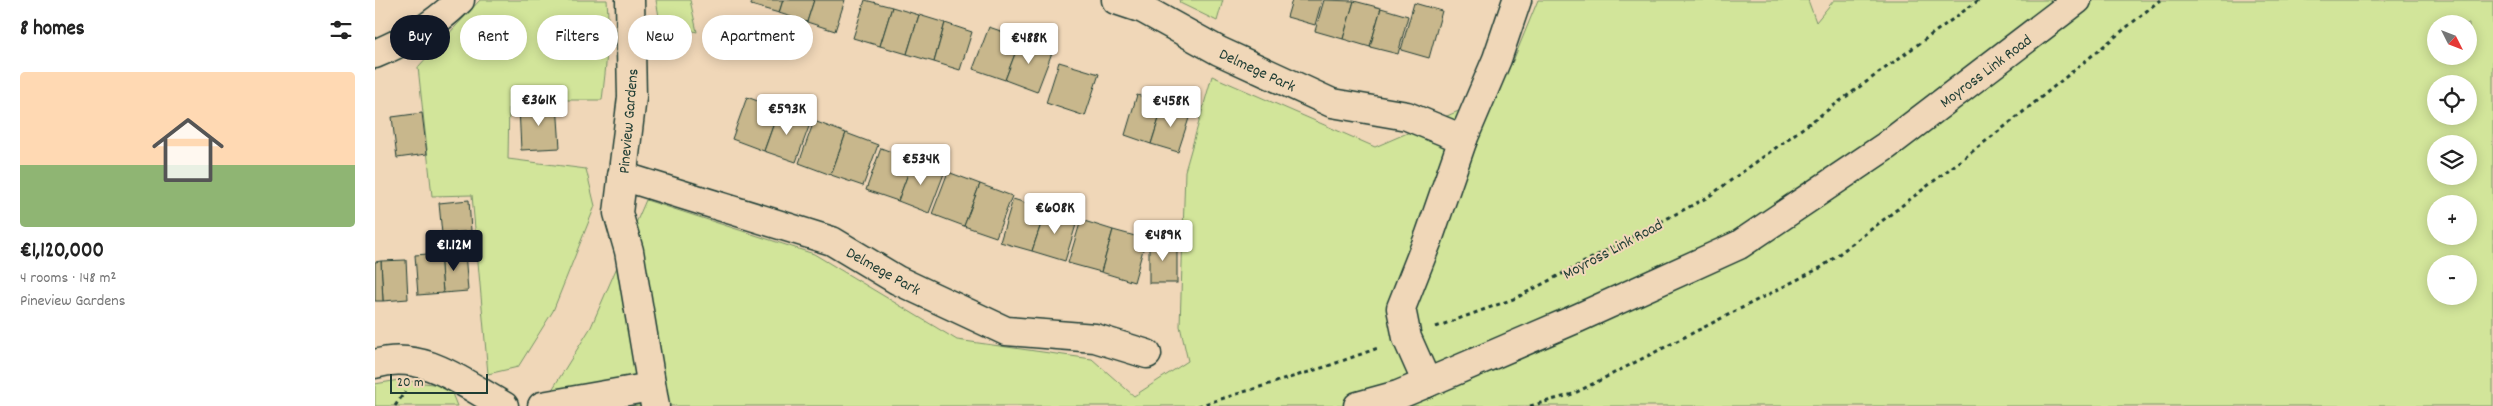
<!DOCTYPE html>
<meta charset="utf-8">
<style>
:root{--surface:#fff;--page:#f2f2f2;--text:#222;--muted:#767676;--line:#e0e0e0;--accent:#111827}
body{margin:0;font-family:Dekko,sans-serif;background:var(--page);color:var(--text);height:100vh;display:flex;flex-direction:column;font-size:19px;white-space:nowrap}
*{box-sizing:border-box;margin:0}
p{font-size:16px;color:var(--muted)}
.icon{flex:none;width:28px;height:28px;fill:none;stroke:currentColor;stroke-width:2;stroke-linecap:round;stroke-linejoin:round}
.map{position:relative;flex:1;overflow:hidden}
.panel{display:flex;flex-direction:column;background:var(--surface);width:375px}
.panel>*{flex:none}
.top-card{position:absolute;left:15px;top:15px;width:475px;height:45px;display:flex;gap:10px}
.needle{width:32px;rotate:132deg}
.buttons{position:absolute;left:2052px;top:15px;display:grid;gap:10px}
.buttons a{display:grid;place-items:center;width:50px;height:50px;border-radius:50%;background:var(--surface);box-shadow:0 2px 12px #0003;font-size:25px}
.scale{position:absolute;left:15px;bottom:12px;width:98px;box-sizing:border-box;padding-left:5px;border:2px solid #1f3d34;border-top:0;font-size:14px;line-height:18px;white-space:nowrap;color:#1f3d34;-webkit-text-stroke:4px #f0d7b8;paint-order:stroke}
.price{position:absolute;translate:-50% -42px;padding:0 11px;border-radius:5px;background:#fff;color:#222;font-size:16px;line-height:32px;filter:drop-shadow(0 1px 2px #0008)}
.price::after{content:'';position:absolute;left:50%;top:30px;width:15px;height:11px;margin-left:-8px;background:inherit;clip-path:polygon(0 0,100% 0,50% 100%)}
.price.on{background:var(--accent);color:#fff}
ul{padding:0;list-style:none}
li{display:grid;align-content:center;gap:10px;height:265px;padding:0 20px}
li+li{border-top:1px solid var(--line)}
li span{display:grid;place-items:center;height:155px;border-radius:5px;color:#555}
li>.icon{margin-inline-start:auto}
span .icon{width:90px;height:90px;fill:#fffc;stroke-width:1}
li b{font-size:21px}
h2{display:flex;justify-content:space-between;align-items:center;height:60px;padding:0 20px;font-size:21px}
.chip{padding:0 18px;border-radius:22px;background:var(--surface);box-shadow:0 2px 12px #0003;font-size:18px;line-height:45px}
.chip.on{background:var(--accent);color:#fff}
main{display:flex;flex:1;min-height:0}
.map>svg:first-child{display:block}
.green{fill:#d2e59a;stroke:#789167;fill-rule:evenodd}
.building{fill:#c8b78c;stroke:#1f3d34}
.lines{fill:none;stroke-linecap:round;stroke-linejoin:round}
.street-casing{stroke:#1f3d34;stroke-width:31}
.secondary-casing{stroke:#1f3d34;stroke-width:31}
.path{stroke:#1f3d34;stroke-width:3;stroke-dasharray:4 4;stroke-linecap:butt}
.street{stroke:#f0d7b8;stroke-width:28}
.secondary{stroke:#f0d7b8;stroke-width:28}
.labels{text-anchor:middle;stroke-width:4;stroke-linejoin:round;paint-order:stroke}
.street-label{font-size:16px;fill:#1f3d34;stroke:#f0d7b8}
</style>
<main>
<section class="panel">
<h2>8 homes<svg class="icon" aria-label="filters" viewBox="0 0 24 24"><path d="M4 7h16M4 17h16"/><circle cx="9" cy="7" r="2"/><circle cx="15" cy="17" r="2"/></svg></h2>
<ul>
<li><span style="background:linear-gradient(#ffd9b3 60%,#8fb573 0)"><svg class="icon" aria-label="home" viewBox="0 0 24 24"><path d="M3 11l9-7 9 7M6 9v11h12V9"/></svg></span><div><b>€1,120,000</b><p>4 rooms · 148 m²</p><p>Pineview Gardens</p></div></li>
</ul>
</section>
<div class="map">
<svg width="2118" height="406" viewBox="0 0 2118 406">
<rect width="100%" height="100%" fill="#f0d7b8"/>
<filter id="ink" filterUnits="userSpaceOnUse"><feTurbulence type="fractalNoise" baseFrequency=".02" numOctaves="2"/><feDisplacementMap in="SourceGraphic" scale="10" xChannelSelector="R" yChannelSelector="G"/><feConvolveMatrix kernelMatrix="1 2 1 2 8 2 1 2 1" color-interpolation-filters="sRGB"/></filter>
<g filter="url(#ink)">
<!-- green -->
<g class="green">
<path d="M105,0h127c3,33 -1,67 -5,100h-93l-1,59 78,10 9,37 -42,105 -35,56 -30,7 -16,-179 -40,1 -14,-129z"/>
<polygon points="281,0 315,0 322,32 285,22"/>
<polygon points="804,0 848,0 842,21 805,3"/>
<path d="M1163,0h270l8,22 18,-22h659v406h-1951l49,-79 55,-127 168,54 143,86 135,19 42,37 54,-35 -8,-35 5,-155 27,-95 163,71 116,-50 22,-36zM2061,24h33v32h-33zM2061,84h33v32h-33zM2061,144h33v32h-33zM2061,204h33v32h-33zM2061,264h33v32h-33z"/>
<polygon points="24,380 74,386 82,406 0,406 0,384"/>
</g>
<!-- building -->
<g class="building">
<polygon points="377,0 408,0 404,13 376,5"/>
<polygon points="408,0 439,0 432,22 404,13"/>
<polygon points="439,0 470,0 460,31 432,22"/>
<polygon points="490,0 517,7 505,46 478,38"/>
<polygon points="917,0 947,0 940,25 912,17"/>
<polygon points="949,0 979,1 968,39 940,31"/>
<polygon points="979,1 1006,8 995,47 968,39"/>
<polygon points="1039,3 1067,11 1054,58 1026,50"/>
<polygon points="517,7 544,15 532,54 505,46"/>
<polygon points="1006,8 1033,16 1023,54 995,47"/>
<polygon points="544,15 570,23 559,62 532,54"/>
<polygon points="570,23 597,32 585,70 559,62"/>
<polygon points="614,27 646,38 630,80 598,69"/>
<polygon points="646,38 678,50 662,92 630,80"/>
<polygon points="684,62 724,74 710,116 671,103"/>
<polygon points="762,95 789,103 776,144 750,135"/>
<polygon points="372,97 404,109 389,151 357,139"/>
<polygon points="789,103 816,112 803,152 776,144"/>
<polygon points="182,104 185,148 146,150 144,107"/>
<polygon points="404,109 436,121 421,162 389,151"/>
<polygon points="47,113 52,154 22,158 17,117"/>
<polygon points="439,121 471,133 456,175 424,163"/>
<polygon points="471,133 503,145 488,186 456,175"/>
<polygon points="506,148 538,160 523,201 491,190"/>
<polygon points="538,160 570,171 554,213 523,201"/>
<polygon points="573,172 605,184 589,226 557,214"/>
<polygon points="605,184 637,196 621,237 589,226"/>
<polygon points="638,199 671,209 657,251 625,242"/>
<polygon points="94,200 96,231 67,234 64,203"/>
<polygon points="671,209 703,218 690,261 657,251"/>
<polygon points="706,220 738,230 726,272 693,263"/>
<polygon points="738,230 771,239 759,282 726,272"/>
<rect x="774" y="241" width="28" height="42"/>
<polygon points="90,252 93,291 68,293 65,253"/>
<polygon points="65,253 68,293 43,295 40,255"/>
<polygon points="31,260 33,299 8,301 6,261"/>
<polygon points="6,261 8,301 0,301 0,262"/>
</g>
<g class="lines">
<defs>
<g id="street">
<polyline points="255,0 257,97 243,213 254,251 280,406"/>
<polyline points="741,0 768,9 844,51 957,103 1032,116 1088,139"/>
<path d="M0,54c35,-15 57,-27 85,-54"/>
<polyline points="247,176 457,241 522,280 631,331 720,338 772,354"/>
<path d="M0,364c48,-15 89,20 129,42"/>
<polyline points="1052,383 1032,338 1026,308 1054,237 1088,139 1122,59 1142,0"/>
<polyline points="167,406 276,387"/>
</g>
<polyline id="secondary" points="983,406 1023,395 1052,383 1203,318 1364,245 1511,146 1702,0"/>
</defs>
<!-- street casing -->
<use href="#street" class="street-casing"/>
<!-- secondary casing -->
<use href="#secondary" class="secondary-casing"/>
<!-- path -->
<g class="path">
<polyline points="1061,327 1141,298 1333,197 1604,0"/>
<polyline points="20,406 30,392"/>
<polyline points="823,406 950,367 1003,348"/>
<polyline points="1155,406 1198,394 1447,267 1637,121 1785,0"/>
</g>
<!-- street -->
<use href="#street" class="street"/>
<!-- secondary -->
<use href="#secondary" class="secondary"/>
</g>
</g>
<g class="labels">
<!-- street labels -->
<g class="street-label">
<text transform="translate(883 69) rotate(25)" y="6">Delmege Park</text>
<text transform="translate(1610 70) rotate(-37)" y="6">Moyross Link Road</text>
<text transform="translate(252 121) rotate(-85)" y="6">Pineview Gardens</text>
<text transform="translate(1237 248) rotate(-28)" y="6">Moyross Link Road</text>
<text transform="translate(509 270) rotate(29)" y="6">Delmege Park</text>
</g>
</g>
</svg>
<div class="buttons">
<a><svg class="needle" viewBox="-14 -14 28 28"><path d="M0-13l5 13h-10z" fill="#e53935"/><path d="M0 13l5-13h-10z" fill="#767676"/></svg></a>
<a><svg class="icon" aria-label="locate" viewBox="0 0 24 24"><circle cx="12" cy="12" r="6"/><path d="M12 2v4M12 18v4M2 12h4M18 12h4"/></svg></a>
<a><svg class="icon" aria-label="layers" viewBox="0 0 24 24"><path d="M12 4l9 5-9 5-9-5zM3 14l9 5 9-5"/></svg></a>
<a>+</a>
<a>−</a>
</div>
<div class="scale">20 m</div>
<b class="price" style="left:654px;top:65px">€488K</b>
<b class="price" style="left:164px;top:127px">€361K</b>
<b class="price" style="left:796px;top:128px">€458K</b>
<b class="price" style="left:412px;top:136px">€593K</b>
<b class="price" style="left:546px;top:186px">€534K</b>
<b class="price" style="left:680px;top:235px">€608K</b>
<b class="price" style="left:788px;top:262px">€489K</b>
<b class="price on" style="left:79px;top:272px">€1.12M</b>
<div class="top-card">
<a class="chip on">Buy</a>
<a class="chip">Rent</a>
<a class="chip">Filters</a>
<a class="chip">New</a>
<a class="chip">Apartment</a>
</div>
</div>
</main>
